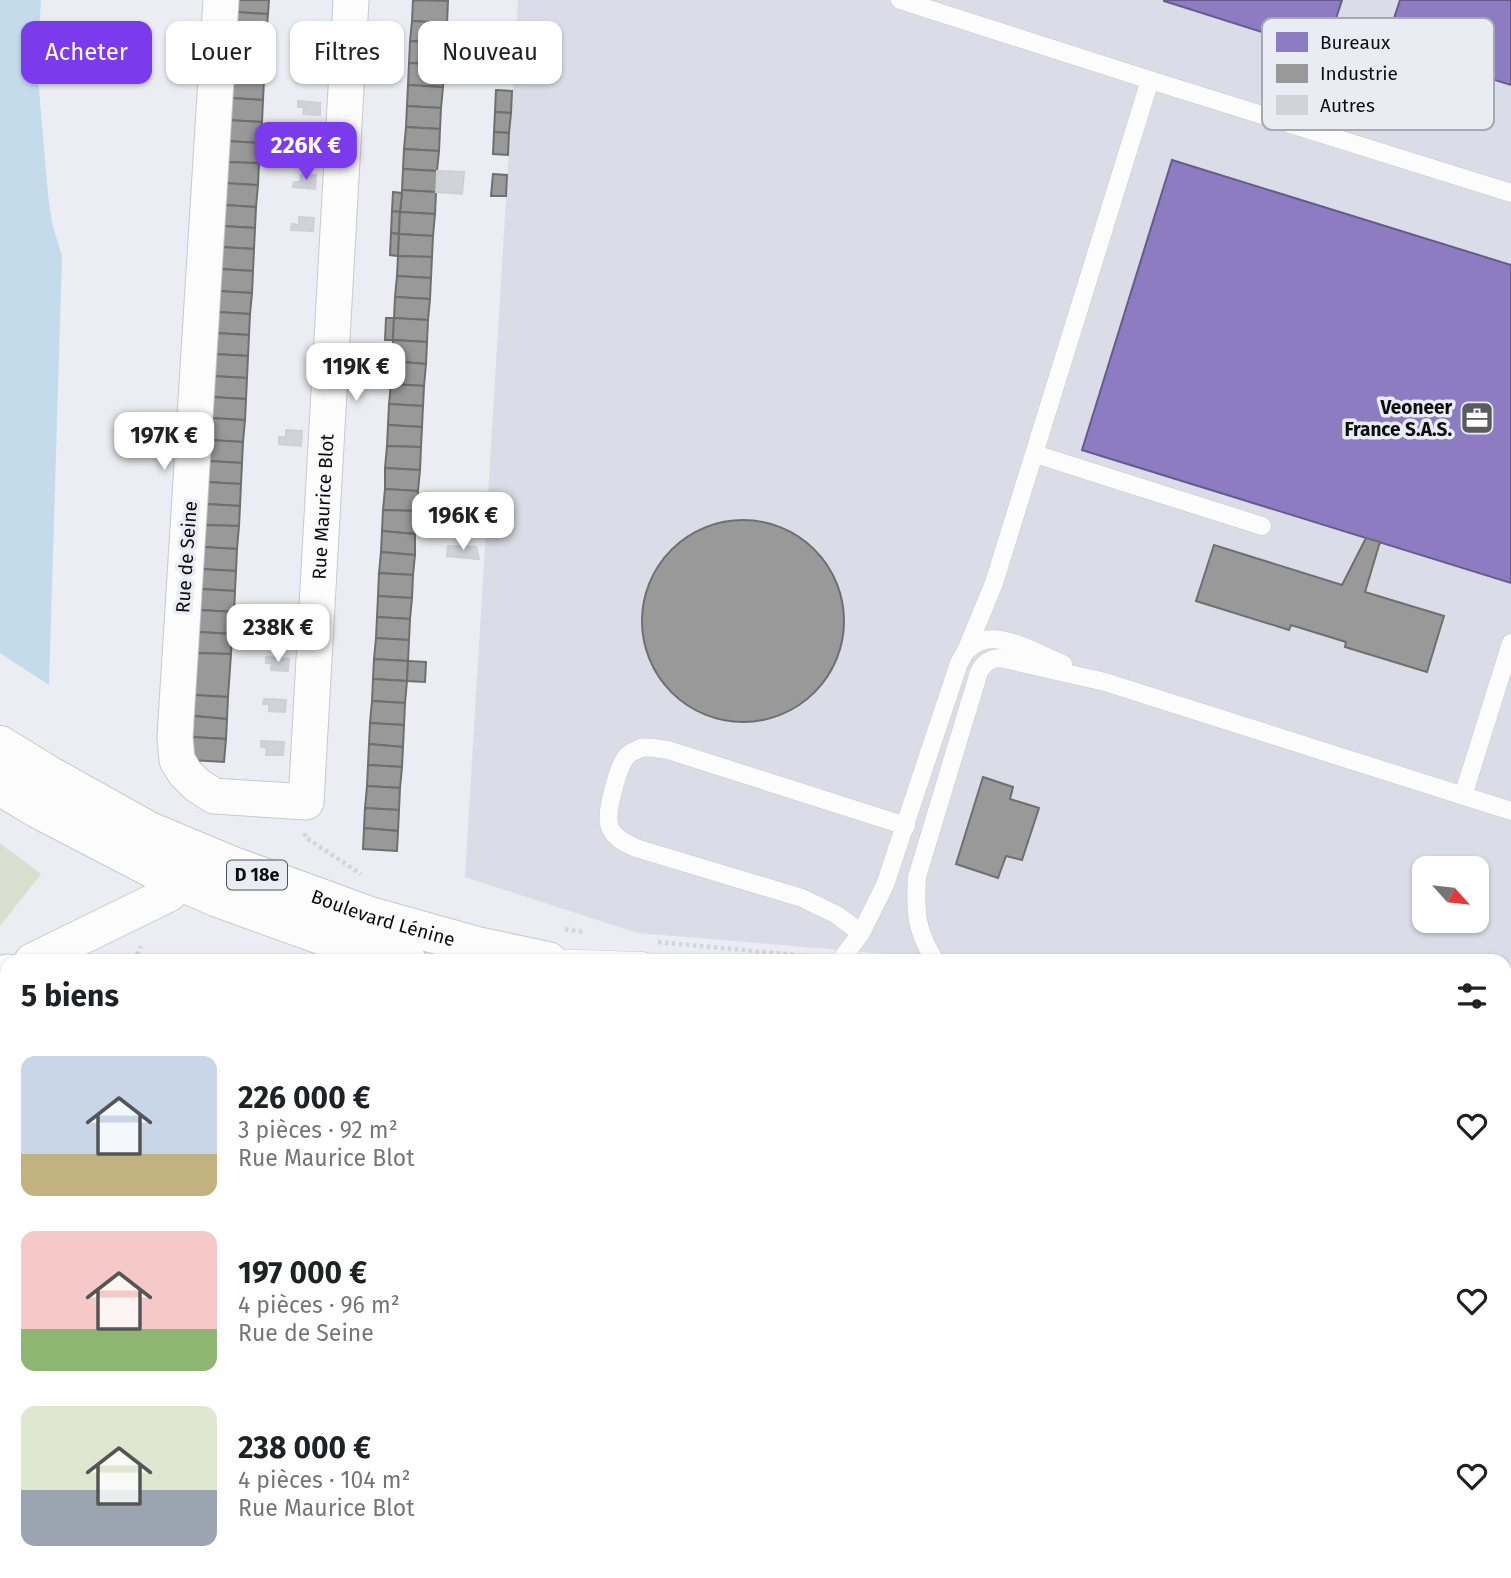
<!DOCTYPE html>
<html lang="fr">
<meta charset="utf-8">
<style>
:root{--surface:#fff;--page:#f2f2f2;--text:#202124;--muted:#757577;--accent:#7c3aed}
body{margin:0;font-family:"Fira Sans",sans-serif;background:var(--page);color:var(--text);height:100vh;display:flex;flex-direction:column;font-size:26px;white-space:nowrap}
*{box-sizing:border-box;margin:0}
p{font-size:23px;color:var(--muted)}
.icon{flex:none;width:38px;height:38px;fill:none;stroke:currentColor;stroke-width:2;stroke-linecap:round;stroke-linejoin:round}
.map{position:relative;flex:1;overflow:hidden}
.side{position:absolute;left:0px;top:954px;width:1512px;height:625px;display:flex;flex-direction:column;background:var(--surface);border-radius:21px 21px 0 0;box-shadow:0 2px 5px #0004}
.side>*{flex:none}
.top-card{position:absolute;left:21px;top:21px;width:700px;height:63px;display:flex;gap:14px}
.needle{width:46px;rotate:117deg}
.fabs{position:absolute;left:1412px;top:856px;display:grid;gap:14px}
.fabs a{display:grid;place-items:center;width:77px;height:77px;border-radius:14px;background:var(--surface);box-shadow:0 2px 5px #0004;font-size:35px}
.price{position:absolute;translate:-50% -60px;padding:0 16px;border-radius:14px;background:#fff;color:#222;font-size:23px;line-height:46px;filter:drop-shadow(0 2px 4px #0008)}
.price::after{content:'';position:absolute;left:50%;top:42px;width:21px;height:16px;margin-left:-10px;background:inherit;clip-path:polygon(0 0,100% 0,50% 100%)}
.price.current{background:var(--accent);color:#fff}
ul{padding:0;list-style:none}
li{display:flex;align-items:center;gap:21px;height:175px;padding:0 21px}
li span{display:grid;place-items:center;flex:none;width:196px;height:140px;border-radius:14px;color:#555}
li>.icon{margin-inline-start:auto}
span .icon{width:84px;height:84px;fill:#fffc;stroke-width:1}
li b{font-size:30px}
h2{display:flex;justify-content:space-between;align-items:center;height:84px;padding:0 21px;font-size:30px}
.tag{padding:0 24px;border-radius:14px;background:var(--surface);box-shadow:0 2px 5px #0004;font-size:24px;line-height:63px}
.tag.current{background:var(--accent);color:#fff}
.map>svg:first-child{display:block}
.built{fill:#dadde7;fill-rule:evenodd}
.green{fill:#dadece}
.water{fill:#c3dbeb}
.offices{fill:#8e7cc3;stroke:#675b8d;stroke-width:2}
.industry{fill:#999;stroke:#6f6f70;stroke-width:2}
.building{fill:#d1d3db;stroke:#cfd0d4;stroke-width:2}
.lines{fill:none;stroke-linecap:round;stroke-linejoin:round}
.service-casing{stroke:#c8c9cd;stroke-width:19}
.minor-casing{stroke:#c8c9cd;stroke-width:37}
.primary-casing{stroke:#c8c9cd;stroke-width:40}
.path{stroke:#d5d5d7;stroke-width:4.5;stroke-dasharray:3.5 3.5;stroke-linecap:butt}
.service{stroke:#fcfcfd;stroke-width:18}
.minor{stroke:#fcfcfd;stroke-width:35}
.primary{stroke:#fcfcfd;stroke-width:38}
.labels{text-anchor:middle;stroke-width:7;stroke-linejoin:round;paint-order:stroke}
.shield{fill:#eaecf4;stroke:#4f5054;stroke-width:2}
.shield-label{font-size:18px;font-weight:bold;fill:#0c0d10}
.poi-label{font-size:19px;font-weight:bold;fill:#0c0d10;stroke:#eaecf4;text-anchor:end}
.street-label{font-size:19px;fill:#0c0d10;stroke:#eaecf4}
.key{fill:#eaecf4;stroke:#a7a9b0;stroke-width:2}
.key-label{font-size:19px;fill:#0c0d10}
</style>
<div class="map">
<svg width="1511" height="1578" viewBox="0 0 1511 1578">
<rect width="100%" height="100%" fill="#ecedf2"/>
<!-- built -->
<path class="built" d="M518,0h993v984h-6v-23h-533l-335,-28 -172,-56zM1424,868h53v52h-53z"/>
<!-- green -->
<g class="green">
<polygon points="0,843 41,874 0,926"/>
<polygon points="1505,1122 1511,1122 1511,1578 0,1578 0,1350 7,1352 7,1572 1505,1572"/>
</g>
<!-- water -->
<polygon class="water" points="0,0 41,0 37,66 48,195 52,223 62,256 49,685 0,653"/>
<!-- offices -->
<g class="offices">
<polygon points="1164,0 1342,0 1325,52 1164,1"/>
<polygon points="1400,0 1511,0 1511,85 1385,46"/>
<polygon points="1172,160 1511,265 1511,583 1082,450"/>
</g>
<!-- industry -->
<g class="industry">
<polygon points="235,0 269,0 268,14 234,12"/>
<polygon points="413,0 448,1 447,23 412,21"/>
<polygon points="234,12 268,14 266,37 233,35"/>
<polygon points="412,21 447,23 445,43 410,41"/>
<polygon points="233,35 266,37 266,56 232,55"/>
<polygon points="410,41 445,43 444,65 409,63"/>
<polygon points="232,55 266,56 264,79 231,78"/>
<polygon points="409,63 444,65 443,87 408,85"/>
<polygon points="231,78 264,79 263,100 230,98"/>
<polygon points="408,85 443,87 441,108 407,106"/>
<polygon points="496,90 512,91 511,113 495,112"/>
<polygon points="230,98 263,100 262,122 228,120"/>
<polygon points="407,106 441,108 440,129 406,127"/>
<polygon points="495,112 511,113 509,133 494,132"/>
<polygon points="228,120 262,122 260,143 227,141"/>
<polygon points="406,127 440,129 439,151 404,149"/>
<polygon points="494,132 509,133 508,155 493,154"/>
<polygon points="227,141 260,143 259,163 226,162"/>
<polygon points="404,149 439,151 437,171 403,169"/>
<polygon points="226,162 259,163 258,185 224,183"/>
<polygon points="403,169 437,171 436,192 402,190"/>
<polygon points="493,174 507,175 506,196 491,196"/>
<polygon points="224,183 258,185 256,207 224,205"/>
<polygon points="402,190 436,192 435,214 400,212"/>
<polygon points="393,192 402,193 400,212 392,211"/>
<polygon points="224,205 256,207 255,228 222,226"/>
<polygon points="392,211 400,212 399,234 391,233"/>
<polygon points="400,212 435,214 433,236 399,234"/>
<polygon points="222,226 255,228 254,249 221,247"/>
<polygon points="391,233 399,234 398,256 390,255"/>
<polygon points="399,234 433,236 432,257 398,256"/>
<polygon points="221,247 254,249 253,271 220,269"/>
<polygon points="398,256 432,257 431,278 397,276"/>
<polygon points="220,269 253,271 252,293 218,291"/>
<polygon points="397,276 431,278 430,299 395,297"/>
<polygon points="218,291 252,293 250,314 217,312"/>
<polygon points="395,297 430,299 428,320 394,318"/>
<polygon points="217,312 250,314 249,335 216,333"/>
<polygon points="386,318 394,318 393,340 385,340"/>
<polygon points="394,318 428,320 427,342 393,340"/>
<polygon points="216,333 249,335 248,356 215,354"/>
<polygon points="393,340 427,342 426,364 392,361"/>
<polygon points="215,354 248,356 247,378 213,376"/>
<polygon points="392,361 426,364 424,386 391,384"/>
<polygon points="213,376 247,378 246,399 212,397"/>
<polygon points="391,384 424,386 423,406 389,404"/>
<polygon points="212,397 246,399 245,420 211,418"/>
<polygon points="389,404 423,406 422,427 388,425"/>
<polygon points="211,418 245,420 243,442 210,440"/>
<polygon points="388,425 422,427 421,447 387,446"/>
<polygon points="210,440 243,442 242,463 209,461"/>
<polygon points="387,446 421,447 420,470 385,468"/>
<polygon points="209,461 242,463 241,484 207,482"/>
<polygon points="385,468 420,470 418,491 385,489"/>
<polygon points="207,482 241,484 240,506 206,504"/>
<polygon points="385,489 418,491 417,511 383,510"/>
<polygon points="206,504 240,506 239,526 205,525"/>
<polygon points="383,510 417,511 415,534 382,531"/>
<circle cx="743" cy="621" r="101"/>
<polygon points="205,525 239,526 237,549 204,547"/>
<polygon points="382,531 415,534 415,555 381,552"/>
<polygon points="1366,538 1380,542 1365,592 1444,616 1427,672 1345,647 1346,642 1291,625 1289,630 1196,601 1214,545 1342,585"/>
<polygon points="204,547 237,549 236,571 202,569"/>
<polygon points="381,552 415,555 413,575 379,573"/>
<polygon points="202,569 236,571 235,591 202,589"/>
<polygon points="379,573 413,575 412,598 378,596"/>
<polygon points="202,589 235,591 234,612 200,610"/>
<polygon points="378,596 412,598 410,619 377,617"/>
<polygon points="200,610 234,612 232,634 199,632"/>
<polygon points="377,617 410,619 409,640 376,638"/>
<polygon points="199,632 232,634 231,654 197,653"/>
<polygon points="376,638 409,640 408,661 374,659"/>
<polygon points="197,653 231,654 228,697 195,695"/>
<polygon points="374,659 408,661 407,681 373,679"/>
<polygon points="408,661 426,662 425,682 407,681"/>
<polygon points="373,679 407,681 405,703 372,701"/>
<polygon points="195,695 228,697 227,719 194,716"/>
<polygon points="372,701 405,703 404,725 370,723"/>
<polygon points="194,716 227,719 226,739 192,737"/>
<polygon points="370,723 404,725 403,747 369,744"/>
<polygon points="192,737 226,739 224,762 191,760"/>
<polygon points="369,744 403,747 402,767 368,765"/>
<polygon points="368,765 402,767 400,788 367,786"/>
<polygon points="983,777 1013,787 1010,799 1039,808 1022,860 1006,856 998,878 956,864"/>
<polygon points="367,786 400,788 399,810 365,808"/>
<polygon points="365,808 399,810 398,831 364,828"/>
<polygon points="364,828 398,831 397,851 363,849"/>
</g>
<!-- building -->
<g class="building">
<polygon points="298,101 320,103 320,115 303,114 304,107 298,107"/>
<polygon points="437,171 464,172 462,194 436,192"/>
<polygon points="301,175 316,175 315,189 293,187 294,182 300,182"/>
<polygon points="299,217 314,218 313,231 291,230 292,224 299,225"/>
<polygon points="286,430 302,431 301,446 279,444 279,437 286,437"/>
<polygon points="448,546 476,547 479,559 447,556"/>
<polygon points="266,657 289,659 288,671 271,670 272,663 266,663"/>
<polygon points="264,699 286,700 285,712 269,711 269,704 263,704"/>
<polygon points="261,741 284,742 283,755 266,755 267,748 261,747"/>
</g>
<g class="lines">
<defs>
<g id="service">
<polyline points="1150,80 1511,193"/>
<polyline points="1035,454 1262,526"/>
<path d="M966,651c6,-5 11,-9 19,-11 22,-5 58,16 78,24"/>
<polyline points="1463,796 1511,643"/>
<path d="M861,933l-24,-18 -35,-17 -166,-50c-11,-5 -24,-11 -27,-24 -3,-13 9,-58 18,-68 2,-3 10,-6 14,-8 8,-2 18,1 27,2l238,76"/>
<polyline points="545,958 643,961"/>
<polyline points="840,961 861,933 885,885 959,663 966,651 994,583 1150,80 900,0"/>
<path d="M935,961c-19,-31 -20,-48 -18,-84l62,-205c5,-9 10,-13 21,-14l105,24 406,129"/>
</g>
<g id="minor">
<path id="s1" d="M221,0l-46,737 2,23 8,13 12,12 17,11 92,6 45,-802"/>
<polyline points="32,961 169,894 178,880"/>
<polyline points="0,975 7,972"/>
</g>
<g id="primary">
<path id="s2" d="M0,745l47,29 102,57 84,35 137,50 107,30 71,15"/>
<polyline points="0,786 38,809 161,873 218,898 326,937 407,961"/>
<polyline points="1505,1030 1511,1030"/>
<polyline points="1505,1068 1511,1068"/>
</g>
</defs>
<!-- service casing -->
<use href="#service" class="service-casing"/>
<!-- minor casing -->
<use href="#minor" class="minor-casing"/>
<!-- primary casing -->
<use href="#primary" class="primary-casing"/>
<!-- path -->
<g class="path">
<polyline points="305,833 305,837 361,874"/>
<polyline points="565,929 584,932"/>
<polyline points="658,942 817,957"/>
<polyline points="134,961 141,946"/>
<polyline points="1505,991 1511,991"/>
</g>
<!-- service -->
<use href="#service" class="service"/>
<!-- minor -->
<use href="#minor" class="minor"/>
<!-- primary -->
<use href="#primary" class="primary"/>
</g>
<!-- icons -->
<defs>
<symbol id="office-square" viewBox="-11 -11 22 22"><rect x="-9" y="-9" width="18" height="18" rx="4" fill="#5a5b5f" stroke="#eaecf4"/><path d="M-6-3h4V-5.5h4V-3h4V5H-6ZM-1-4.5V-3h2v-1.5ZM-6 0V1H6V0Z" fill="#fff"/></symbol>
</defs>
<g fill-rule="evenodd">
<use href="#office-square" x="1458" y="399" width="38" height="38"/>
</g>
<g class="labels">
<!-- shield labels -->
<rect class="shield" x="227" y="860.5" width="60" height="29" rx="5"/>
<g class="shield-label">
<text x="257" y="881">D 18e</text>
</g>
<!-- poi labels -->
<g class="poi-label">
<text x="1452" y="414">Veoneer<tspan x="1452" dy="22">France S.A.S.</tspan></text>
</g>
<!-- street labels -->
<g class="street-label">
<text dy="7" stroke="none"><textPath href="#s1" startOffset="1202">Rue Maurice Blot</textPath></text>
<text transform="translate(186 557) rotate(-86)" y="7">Rue de Seine</text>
<text dy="7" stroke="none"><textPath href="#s2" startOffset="422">Boulevard Lénine</textPath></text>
</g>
</g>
<!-- legend -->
<rect x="1262" y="18" width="232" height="112" rx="10" class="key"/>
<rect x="1276" y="32" width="32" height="20" fill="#8e7cc3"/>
<rect x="1276" y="64" width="32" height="19" fill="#999"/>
<rect x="1276" y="95" width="32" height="20" fill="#d1d3db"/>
<g class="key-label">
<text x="1320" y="49">Bureaux</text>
<text x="1320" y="80">Industrie</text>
<text x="1320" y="112">Autres</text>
</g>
</svg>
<div class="fabs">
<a><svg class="needle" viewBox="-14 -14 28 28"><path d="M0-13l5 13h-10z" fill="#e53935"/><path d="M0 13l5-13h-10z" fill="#757577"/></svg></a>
</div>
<b class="price current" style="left:306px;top:182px">226K €</b>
<b class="price" style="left:356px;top:403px">119K €</b>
<b class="price" style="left:164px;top:472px">197K €</b>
<b class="price" style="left:463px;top:552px">196K €</b>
<b class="price" style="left:278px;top:664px">238K €</b>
<div class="top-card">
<a class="tag current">Acheter</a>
<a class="tag">Louer</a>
<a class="tag">Filtres</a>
<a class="tag">Nouveau</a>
</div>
<section class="side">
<h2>5 biens<svg class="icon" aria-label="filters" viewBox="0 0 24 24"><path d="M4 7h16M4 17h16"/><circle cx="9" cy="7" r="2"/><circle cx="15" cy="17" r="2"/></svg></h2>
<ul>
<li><span style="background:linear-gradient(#c9d6e8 70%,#c2b280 0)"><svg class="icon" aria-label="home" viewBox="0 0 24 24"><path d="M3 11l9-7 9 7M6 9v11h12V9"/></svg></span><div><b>226 000 €</b><p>3 pièces · 92 m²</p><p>Rue Maurice Blot</p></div><svg class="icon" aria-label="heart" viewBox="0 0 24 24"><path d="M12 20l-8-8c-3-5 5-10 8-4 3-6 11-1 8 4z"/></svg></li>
<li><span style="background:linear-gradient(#f6c9c9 70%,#8fb573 0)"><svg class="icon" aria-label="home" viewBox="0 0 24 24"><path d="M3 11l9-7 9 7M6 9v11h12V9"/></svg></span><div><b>197 000 €</b><p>4 pièces · 96 m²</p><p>Rue de Seine</p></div><svg class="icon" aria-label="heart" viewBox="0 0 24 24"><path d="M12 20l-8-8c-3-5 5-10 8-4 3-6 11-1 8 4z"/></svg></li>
<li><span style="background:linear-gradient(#dfe7d0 60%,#9aa5b1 0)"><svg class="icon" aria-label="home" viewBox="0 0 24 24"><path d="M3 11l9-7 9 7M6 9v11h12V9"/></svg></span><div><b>238 000 €</b><p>4 pièces · 104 m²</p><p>Rue Maurice Blot</p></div><svg class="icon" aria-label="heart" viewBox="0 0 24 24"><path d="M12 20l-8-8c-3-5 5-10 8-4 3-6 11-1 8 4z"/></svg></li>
</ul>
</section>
</div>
